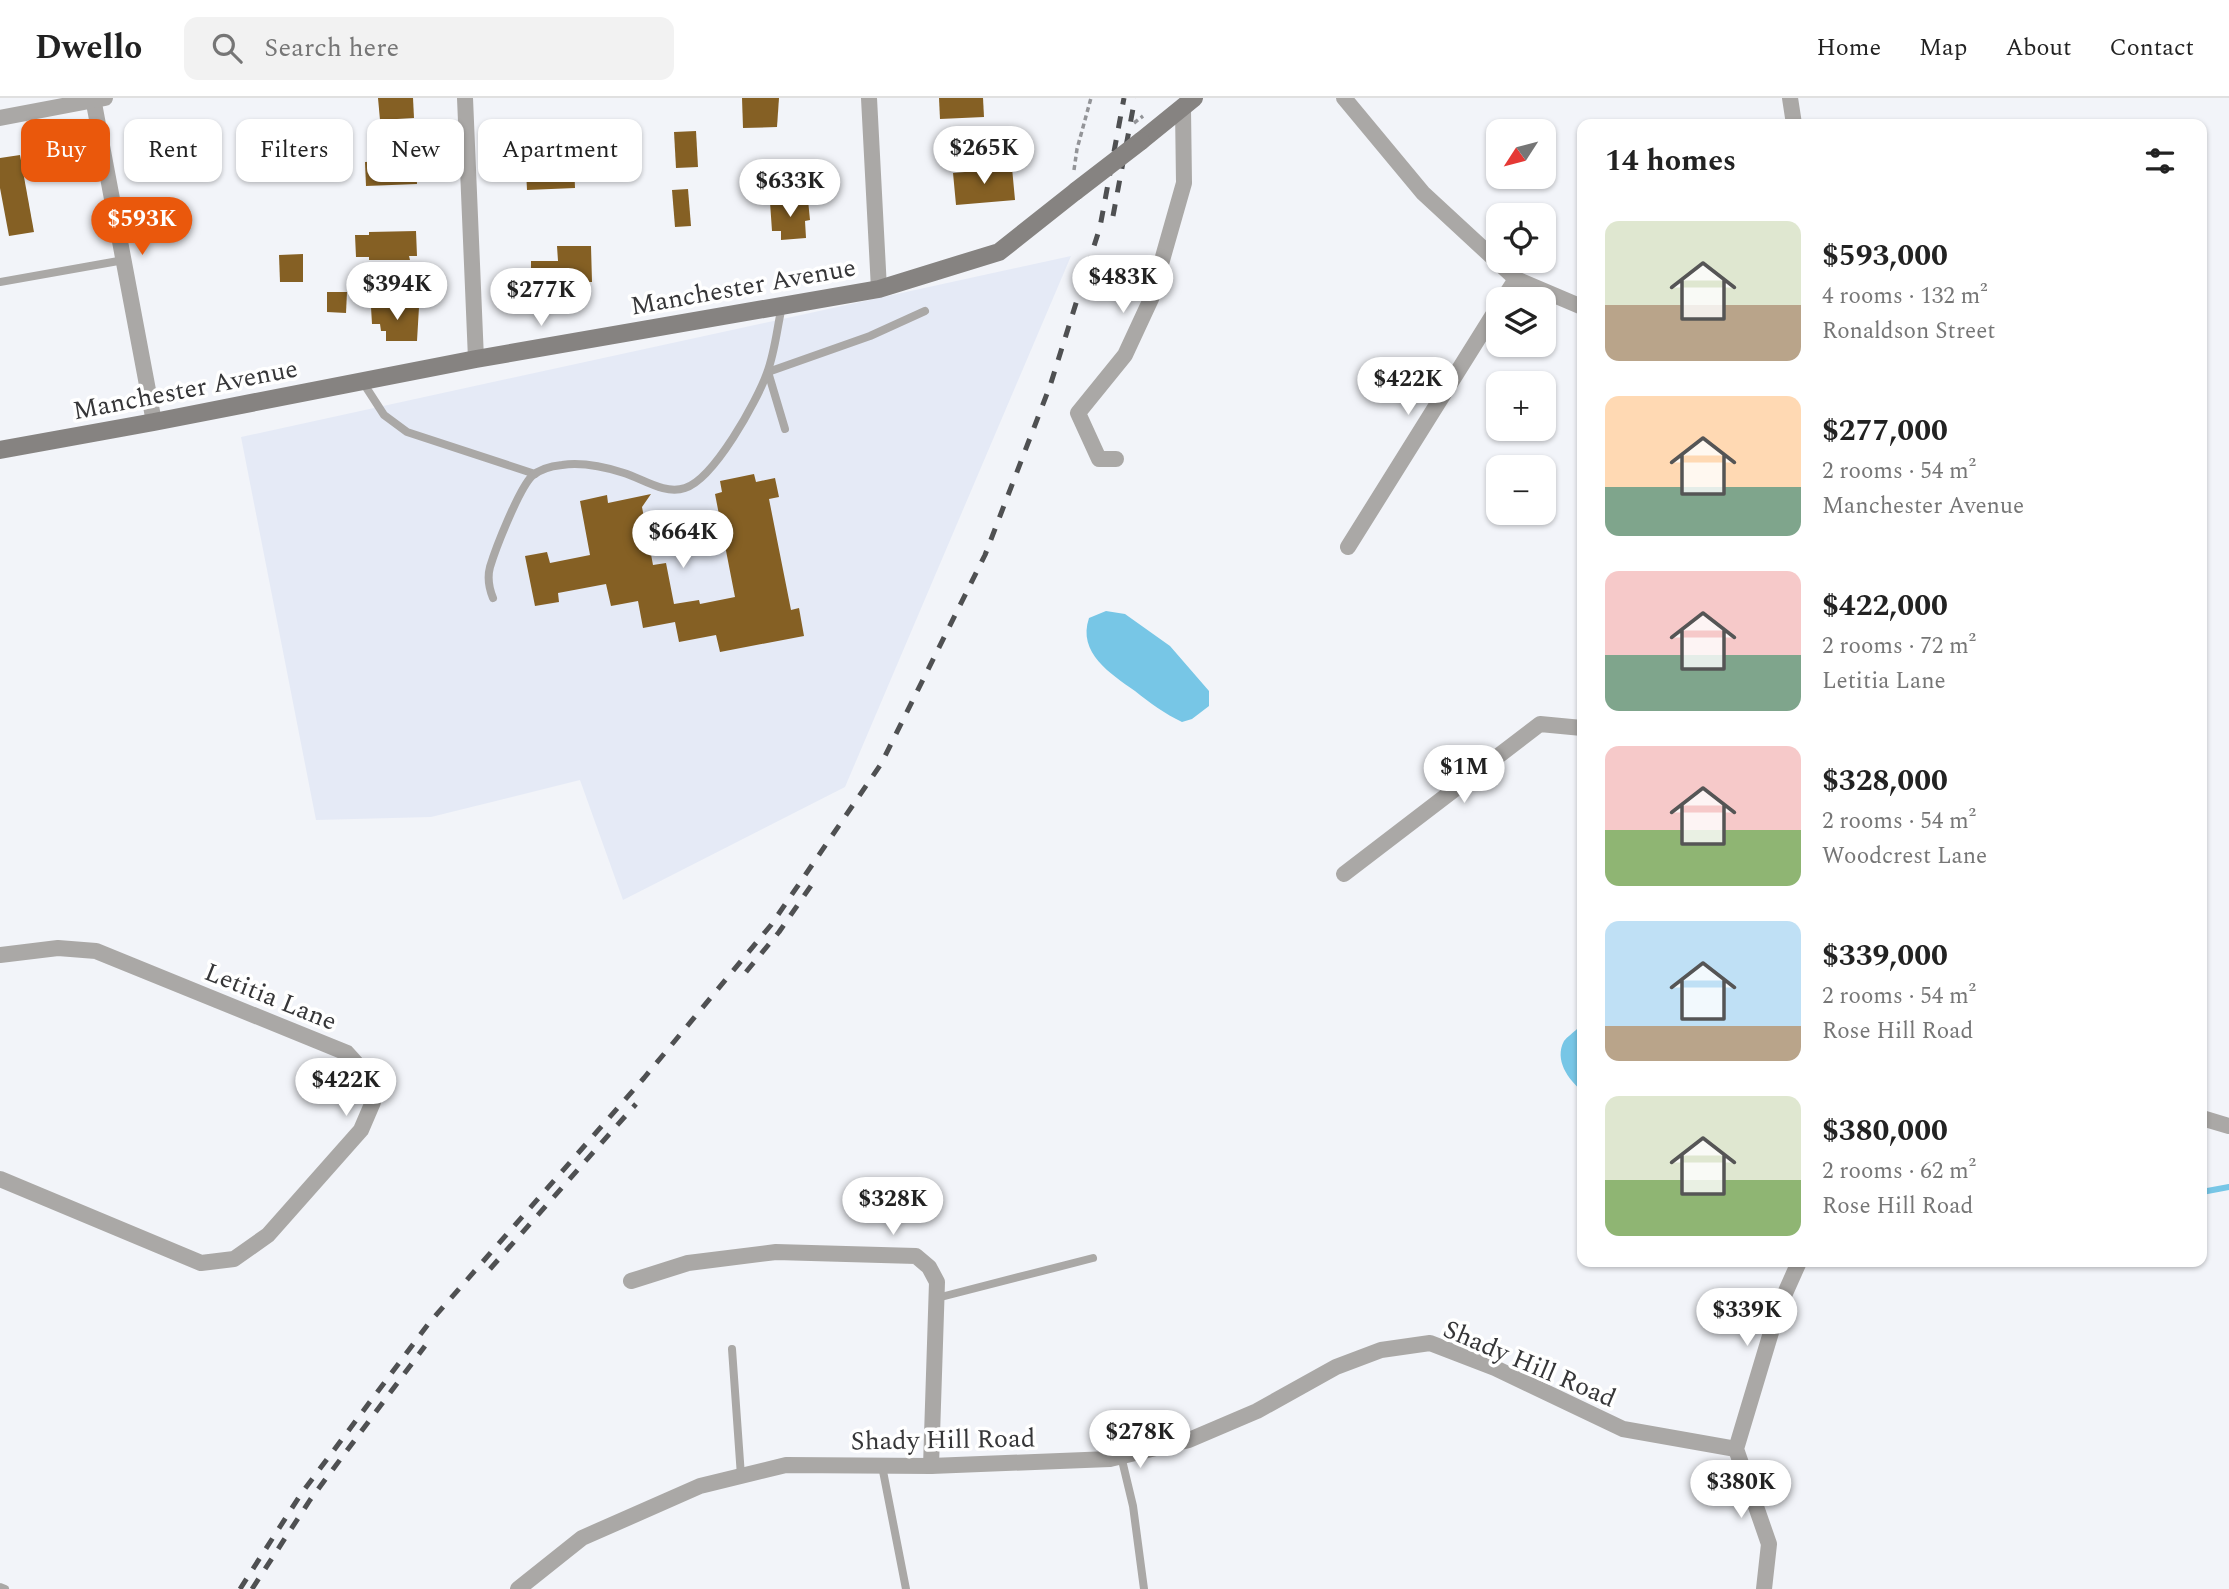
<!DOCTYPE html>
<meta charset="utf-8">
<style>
:root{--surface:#fff;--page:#f2f2f2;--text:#222;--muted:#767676;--line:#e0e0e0;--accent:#ea580c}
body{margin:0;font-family:Spectral,serif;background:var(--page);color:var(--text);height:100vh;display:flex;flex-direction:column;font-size:26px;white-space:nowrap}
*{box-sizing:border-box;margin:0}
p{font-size:23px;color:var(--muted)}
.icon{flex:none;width:38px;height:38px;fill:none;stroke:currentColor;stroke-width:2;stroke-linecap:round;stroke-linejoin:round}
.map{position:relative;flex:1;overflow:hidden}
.side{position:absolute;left:1577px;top:21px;width:630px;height:1148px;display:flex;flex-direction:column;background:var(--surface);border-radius:14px;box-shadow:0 2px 5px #0004}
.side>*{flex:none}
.banner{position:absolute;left:21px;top:21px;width:665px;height:63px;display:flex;gap:14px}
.needle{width:46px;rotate:234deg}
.fabs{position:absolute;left:1486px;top:21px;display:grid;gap:14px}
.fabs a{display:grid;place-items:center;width:70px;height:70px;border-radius:14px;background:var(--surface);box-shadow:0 2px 5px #0004;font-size:35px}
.price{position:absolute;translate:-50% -60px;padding:0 16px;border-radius:24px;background:#fff;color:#222;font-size:23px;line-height:46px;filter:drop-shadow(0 2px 4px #0008)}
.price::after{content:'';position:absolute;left:50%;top:42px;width:21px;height:16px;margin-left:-10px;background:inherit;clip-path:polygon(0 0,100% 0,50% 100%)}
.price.current{background:var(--accent);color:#fff}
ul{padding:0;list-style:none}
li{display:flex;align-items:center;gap:21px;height:175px;padding:0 28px}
li span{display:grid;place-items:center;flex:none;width:196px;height:140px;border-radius:14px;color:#555}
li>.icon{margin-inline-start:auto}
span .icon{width:84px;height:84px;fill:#fffc;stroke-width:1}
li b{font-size:30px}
h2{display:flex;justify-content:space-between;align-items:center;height:84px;padding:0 28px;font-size:30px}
.chip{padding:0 24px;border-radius:14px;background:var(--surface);box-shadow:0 2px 5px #0004;font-size:24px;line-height:63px}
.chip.current{background:var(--accent);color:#fff}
header{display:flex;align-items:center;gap:42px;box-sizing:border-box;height:98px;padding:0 35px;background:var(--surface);border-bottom:2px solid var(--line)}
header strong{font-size:33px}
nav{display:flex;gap:38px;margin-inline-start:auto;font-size:24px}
.search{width:490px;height:63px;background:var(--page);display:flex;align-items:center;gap:18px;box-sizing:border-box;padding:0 24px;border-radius:14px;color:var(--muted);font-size:26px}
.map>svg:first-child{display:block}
.built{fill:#e5eaf6}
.water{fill:#77c6e6}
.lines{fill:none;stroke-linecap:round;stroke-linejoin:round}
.stream{stroke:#77c6e6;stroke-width:6}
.building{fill:#856024}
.path{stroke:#939498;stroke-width:3.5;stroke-dasharray:5 3.5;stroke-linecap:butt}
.lane{stroke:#aaa8a6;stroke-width:8}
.street{stroke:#aaa8a6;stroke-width:16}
.secondary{stroke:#868381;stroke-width:18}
.rail{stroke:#4f5052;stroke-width:5;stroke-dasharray:12 12;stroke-linecap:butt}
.path-bridge{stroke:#939498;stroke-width:3.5;stroke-dasharray:5 3.5;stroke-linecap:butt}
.secondary-bridge{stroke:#868381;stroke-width:18}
.labels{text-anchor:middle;stroke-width:7;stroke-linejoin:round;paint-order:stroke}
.street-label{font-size:26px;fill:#363638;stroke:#fff}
</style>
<header>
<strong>Dwello</strong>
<div class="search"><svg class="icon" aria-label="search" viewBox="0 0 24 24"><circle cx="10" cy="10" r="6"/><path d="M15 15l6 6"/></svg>Search here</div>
<nav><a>Home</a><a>Map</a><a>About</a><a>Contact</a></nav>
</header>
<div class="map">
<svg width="2229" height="1491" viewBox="0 0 2229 1491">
<rect width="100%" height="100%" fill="#f2f4f9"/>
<!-- built -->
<polygon class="built" points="1071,158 845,689 623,802 580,682 431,719 316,722 241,339"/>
<!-- water -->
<g class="water">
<path d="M1106,513l19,3 45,32 39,45v15l-17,13 -10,3c-17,-8 -32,-19 -47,-31 -24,-17 -58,-38 -46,-73z"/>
<path d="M1577,931h5v62c-14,-12 -28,-31 -18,-50 3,-4 10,-9 13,-12z"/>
</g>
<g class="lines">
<!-- stream -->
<polyline class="stream" points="2202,1094 2229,1089"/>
</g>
<!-- building -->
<g class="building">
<polygon points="378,0 413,0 414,20 380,22"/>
<polygon points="742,0 779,0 777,29 743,30"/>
<polygon points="939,0 983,0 984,19 940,21"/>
<polygon points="696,33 698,69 676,70 674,34"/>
<polygon points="573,38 575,90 527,92 525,52 547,51 547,39"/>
<polygon points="20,57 34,134 9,138 0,90 0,60"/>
<polygon points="416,61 417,86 366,88 365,64"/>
<polygon points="1012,70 1015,102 956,107 953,75"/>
<polygon points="688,91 691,128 675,129 672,92"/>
<polygon points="808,102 810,122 805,123 806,140 781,142 781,133 772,133 770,104"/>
<polygon points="416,133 417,158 409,158 410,162 369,162 369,159 356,159 355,137 369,137 369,134"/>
<polygon points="557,148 591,148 592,184 580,184 581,187 555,188 555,182 531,182 531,163 558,163"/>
<polygon points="303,156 303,184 280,184 279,157"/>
<polygon points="327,194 347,194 346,215 327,214"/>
<polygon points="371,209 419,209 417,243 386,243 386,233 381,233 380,226 372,226"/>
<polygon points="754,376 756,384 775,380 779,399 769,401 791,512 799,510 804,538 720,554 716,537 679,544 675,524 643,530 638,503 611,508 606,486 558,495 559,504 535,508 525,458 547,454 550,465 590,457 580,403 607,397 608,405 651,396 642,409 653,467 666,465 674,506 699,502 700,506 735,499 715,396 722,394 720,383"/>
</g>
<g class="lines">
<!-- path -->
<polyline class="path" points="1074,72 1077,51 1091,0"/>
<!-- lane -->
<g class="lane">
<polyline points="0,184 124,162"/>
<polyline points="362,283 384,317 407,334 535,376"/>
<polyline points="785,331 768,274 870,238 925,213"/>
<path d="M493,500c-4,-10 -6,-20 -3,-31 6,-20 29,-78 42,-91 8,-7 20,-10 30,-11 20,-3 43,2 62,8 19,6 41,22 61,15 29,-9 72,-87 82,-115 8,-21 10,-45 15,-67"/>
<polyline points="937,1200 1093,1160"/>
<polyline points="732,1251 741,1378"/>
<polyline points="1121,1358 1133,1408 1144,1491"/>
<polyline points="882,1368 906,1491"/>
<polyline points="0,1489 5,1491"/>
</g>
<!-- street -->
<g class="street">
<polyline points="93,0 154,324"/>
<polyline points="465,0 476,261"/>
<polyline points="869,0 879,191"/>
<polyline points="1344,0 1423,95 1516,181 1582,209"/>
<polyline points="1790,0 1794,26"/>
<polyline points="0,20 105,0"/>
<polyline points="1503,201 1516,181"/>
<polyline points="1116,361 1099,361 1078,315 1125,257 1151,201 1184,85 1183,11"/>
<polyline points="1348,449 1498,209"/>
<polyline points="1344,776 1540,626 1582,630"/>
<polyline points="0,857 58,850 96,853 347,955 366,976 373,1004 361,1032 268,1137 234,1161 201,1165 0,1081"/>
<polyline points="2202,1020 2229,1028"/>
<polyline points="631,1183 688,1165 776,1154 916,1158 929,1169 937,1184 931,1368"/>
<polyline points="518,1491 582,1440 700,1388 786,1367 931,1368 1110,1361 1189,1342 1257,1313 1336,1269 1381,1252 1430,1245 1495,1270 1623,1331 1736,1351"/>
<polyline points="1764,1491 1769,1446 1736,1351 1778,1211 1799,1164"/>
</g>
<!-- secondary -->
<g class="secondary">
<polyline points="1141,43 1194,0"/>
<polyline points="0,352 154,324 476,261 879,191 999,154 1076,93"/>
</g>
<!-- rail -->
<g class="rail">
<polyline points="1113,118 1135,0"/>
<polyline points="746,874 779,834 817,779"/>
<polyline points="490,1171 636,1006"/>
<polyline points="240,1491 301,1396 429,1225 644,980 771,827 881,666 985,457 1050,288 1100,129 1124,0"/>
<polyline points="252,1491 310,1402 425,1248"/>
</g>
<!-- path-bridge -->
<polyline class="path-bridge" points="1134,25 1143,18"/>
<!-- secondary-bridge -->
<polyline class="secondary-bridge" points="1076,93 1141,43"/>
</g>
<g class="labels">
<!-- street labels -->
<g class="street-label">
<text transform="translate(743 188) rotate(-10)" y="9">Manchester Avenue</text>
<text transform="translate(185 291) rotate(-11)" y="9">Manchester Avenue</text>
<text transform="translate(271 898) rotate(22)" y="9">Letitia Lane</text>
<text transform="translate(1530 1265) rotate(23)" y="9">Shady Hill Road</text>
<text transform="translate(943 1341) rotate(-1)" y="9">Shady Hill Road</text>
</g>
</g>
</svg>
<div class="fabs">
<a><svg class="needle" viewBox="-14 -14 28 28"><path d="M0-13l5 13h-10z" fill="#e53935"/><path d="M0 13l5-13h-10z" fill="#767676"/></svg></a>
<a><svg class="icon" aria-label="locate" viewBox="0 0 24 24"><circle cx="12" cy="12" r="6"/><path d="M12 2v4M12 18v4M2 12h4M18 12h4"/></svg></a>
<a><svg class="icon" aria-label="layers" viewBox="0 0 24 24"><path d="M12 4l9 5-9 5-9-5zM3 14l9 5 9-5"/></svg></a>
<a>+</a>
<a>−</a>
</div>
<b class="price" style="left:984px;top:88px">$265K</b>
<b class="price" style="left:790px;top:121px">$633K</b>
<b class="price current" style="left:142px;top:159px">$593K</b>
<b class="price" style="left:1123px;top:217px">$483K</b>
<b class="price" style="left:397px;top:224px">$394K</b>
<b class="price" style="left:541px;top:230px">$277K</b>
<b class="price" style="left:1408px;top:319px">$422K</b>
<b class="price" style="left:683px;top:472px">$664K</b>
<b class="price" style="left:1464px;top:707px">$1M</b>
<b class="price" style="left:346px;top:1020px">$422K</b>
<b class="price" style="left:893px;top:1139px">$328K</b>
<b class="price" style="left:1747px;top:1250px">$339K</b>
<b class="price" style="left:1140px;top:1372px">$278K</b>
<b class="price" style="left:1741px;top:1422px">$380K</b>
<div class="banner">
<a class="chip current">Buy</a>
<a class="chip">Rent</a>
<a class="chip">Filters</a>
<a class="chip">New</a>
<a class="chip">Apartment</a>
</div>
<section class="side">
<h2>14 homes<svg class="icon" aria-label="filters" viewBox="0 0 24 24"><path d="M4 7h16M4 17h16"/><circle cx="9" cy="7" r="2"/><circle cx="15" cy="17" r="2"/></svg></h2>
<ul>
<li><span style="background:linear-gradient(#dfe7d0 60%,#b9a48a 0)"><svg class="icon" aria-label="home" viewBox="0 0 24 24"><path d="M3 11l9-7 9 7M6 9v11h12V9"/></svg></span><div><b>$593,000</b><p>4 rooms · 132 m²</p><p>Ronaldson Street</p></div></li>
<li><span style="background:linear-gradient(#ffd9b3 65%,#7fa58c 0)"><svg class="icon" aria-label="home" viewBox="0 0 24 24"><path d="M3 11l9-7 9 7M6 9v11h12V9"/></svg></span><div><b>$277,000</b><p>2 rooms · 54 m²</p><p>Manchester Avenue</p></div></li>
<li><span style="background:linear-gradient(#f6c9c9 60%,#7fa58c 0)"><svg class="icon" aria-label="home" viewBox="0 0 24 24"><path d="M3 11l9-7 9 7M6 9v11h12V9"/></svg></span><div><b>$422,000</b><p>2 rooms · 72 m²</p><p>Letitia Lane</p></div></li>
<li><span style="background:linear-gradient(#f6c9c9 60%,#8fb573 0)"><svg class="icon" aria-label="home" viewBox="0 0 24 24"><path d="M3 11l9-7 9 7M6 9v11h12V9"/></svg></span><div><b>$328,000</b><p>2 rooms · 54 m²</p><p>Woodcrest Lane</p></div></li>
<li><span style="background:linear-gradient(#bfe0f5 75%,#b9a48a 0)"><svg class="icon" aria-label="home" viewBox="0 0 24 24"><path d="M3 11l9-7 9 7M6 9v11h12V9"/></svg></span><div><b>$339,000</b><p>2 rooms · 54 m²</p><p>Rose Hill Road</p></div></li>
<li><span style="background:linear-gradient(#dfe7d0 60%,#8fb573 0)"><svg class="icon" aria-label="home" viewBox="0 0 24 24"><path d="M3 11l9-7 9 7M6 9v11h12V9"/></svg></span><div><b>$380,000</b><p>2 rooms · 62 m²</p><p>Rose Hill Road</p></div></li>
</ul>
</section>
</div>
